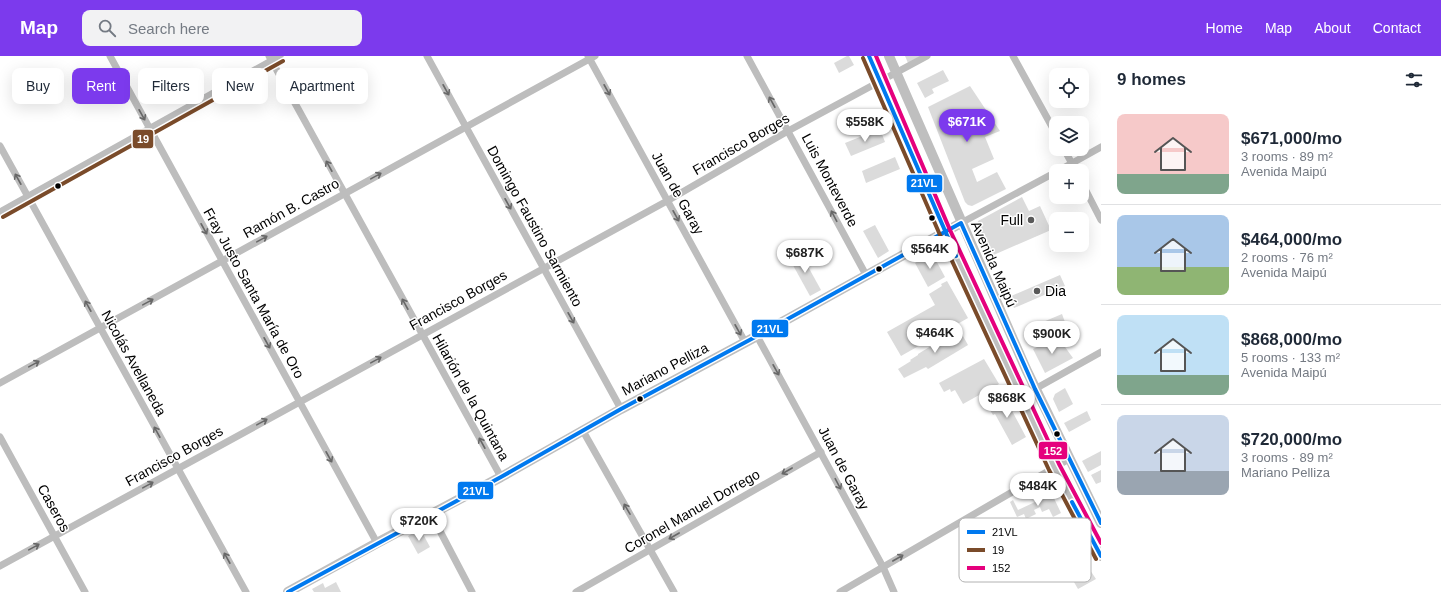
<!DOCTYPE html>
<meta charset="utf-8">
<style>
:root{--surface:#fff;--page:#f2f2f3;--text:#1f2937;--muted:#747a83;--line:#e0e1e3;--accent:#7c3aed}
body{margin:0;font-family:Helvetica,sans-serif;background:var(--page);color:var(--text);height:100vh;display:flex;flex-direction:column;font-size:15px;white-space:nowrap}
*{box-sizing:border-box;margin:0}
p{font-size:13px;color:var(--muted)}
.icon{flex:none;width:22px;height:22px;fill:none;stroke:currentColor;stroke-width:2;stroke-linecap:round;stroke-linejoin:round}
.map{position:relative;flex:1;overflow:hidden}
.side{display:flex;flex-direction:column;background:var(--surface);width:340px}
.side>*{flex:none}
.hud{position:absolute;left:12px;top:12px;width:380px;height:36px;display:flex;gap:8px}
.buttons{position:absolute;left:1049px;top:12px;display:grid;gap:8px}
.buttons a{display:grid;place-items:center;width:40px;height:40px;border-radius:8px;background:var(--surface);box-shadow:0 4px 16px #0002;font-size:20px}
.price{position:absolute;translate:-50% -34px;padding:0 9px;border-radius:14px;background:#fff;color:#222;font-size:13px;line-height:26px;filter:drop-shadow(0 1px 2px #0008)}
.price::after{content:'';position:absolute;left:50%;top:24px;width:12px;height:9px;margin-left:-6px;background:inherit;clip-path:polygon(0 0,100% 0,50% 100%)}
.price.active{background:var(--accent);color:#fff}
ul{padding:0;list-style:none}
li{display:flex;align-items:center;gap:12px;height:100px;padding:0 16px}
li+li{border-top:1px solid var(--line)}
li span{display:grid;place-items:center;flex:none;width:112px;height:80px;border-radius:8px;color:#555}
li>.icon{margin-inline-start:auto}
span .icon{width:48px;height:48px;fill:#fffc;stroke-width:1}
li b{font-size:17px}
h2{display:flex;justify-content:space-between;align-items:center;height:48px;padding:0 16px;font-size:17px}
.chip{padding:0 14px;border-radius:8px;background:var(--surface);box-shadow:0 4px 16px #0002;font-size:14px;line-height:36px}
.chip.active{background:var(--accent);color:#fff}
header{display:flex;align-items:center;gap:24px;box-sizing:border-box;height:56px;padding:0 20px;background:var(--accent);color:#fff}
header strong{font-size:19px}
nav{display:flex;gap:22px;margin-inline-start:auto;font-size:14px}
.search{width:280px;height:36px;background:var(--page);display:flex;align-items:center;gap:10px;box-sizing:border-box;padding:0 14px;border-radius:8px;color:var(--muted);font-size:15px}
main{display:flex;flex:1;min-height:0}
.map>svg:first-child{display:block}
.green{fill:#e8e8e8}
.building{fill:#dbdbdb}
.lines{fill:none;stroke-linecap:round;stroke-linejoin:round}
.street{stroke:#bdbdbd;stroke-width:7}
.secondary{stroke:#bfbfbf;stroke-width:10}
.bus-1-casing{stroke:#fff;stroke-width:7}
.bus-2-casing{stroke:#fff;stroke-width:7}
.bus-3-casing{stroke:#fff;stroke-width:7}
.bus-1{stroke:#0079ef;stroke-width:4}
.bus-2{stroke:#7a4b2a;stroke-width:4}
.bus-3{stroke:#e5007d;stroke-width:4}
.oneway{stroke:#686868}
.bus-dot{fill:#000;stroke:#fff;stroke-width:1.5}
.poi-dot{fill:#595959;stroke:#fff;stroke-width:1.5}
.labels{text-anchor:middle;stroke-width:3;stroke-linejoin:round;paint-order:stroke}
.street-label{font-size:14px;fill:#000;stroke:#fff}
.poi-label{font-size:14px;fill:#000;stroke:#fff;text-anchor:end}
.key{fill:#fff;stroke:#b2b2b2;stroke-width:1}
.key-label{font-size:11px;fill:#000}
.line-badge{stroke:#fff;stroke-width:1.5}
.badge-label{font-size:11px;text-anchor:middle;font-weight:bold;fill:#fff}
</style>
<header>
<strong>Map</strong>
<div class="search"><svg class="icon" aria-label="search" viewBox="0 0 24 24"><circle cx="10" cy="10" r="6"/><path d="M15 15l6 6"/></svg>Search here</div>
<nav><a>Home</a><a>Map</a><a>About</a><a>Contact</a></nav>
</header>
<main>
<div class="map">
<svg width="1101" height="536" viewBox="0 0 1101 536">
<rect width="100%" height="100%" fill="#fff"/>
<!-- green -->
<polygon class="green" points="1069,419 1101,484 1101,495 1066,422"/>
<!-- building -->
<g class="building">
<polygon points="847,0 849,0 854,9 839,17 834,7"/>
<polygon points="905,0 920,0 908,7"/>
<polygon points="943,14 949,25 932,33 934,37 925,42 917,27"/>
<polygon points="970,30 1000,75 985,81 994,103 972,113 977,126 997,116 1006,133 972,150 968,149 965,146 928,51"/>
<polygon points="880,73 885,86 851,100 845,87"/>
<polygon points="895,101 900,113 866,127 862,115"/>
<polygon points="1022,141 1029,155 1040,150 1051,174 989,201 976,173 978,165"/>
<polygon points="875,169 889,195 878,202 863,175"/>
<polygon points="800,196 821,234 810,240 789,202"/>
<polygon points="932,197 945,221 928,231 915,207"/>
<polygon points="1060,219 1065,230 1014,252 1009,241"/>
<polygon points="947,225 968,262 901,300 887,276 935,249 929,238 942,230 941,228"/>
<polygon points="1062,258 1066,269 1029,285 1024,274"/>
<polygon points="959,273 968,289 928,313 926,311 904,322 898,313 911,305 910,304 918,299 918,298"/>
<polygon points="1058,281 1063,291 1065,291 1073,302 1045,317 1033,293"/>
<polygon points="984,303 999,328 963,348 955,334 951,336 950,333 944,336 939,327"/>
<polygon points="1065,332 1073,348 1059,356 1053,343 1055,338"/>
<polygon points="1003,338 1026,381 1012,389 995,358 993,359 986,347"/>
<polygon points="1087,355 1091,364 1069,376 1064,367"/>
<polygon points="1101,395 1101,409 1088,416 1082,405"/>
<polygon points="1101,414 1101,426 1096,428 1091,419"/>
<polygon points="1052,438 1061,457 1053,461 1049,453 1042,456 1040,451 1034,454 1036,458 1026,463 1024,458 1017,461 1010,446 1013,444 1018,454"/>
<polygon points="417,475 423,478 430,491 418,498 408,480"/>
<polygon points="1088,511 1096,523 1078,533 1071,521"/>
<polygon points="336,526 341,536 314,536 312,533 323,527 325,532"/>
</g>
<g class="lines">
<!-- street -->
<g class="street">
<polyline points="110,0 377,487"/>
<polyline points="269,0 501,421"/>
<polyline points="427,0 621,353"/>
<polyline points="588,0 745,286"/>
<polyline points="747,0 866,219"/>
<polyline points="1013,0 1056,78"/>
<polyline points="0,90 246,536"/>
<polyline points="1064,93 1076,115"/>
<polyline points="1058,115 1101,91"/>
<polyline points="1082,127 1101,164"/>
<polyline points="0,156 280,0"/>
<polyline points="961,167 1056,116"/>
<polyline points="757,280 883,511 894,536"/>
<polyline points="0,327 595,0"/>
<polyline points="1035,333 1101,296"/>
<polyline points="583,375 674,536"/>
<polyline points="0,381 85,536"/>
<polyline points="431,458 472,536"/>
<polyline points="0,510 667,145 788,75 927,0"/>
<polyline points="576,536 821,396"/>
<polyline points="840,536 1069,403"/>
</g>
<!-- secondary -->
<g class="secondary">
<polyline points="869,0 945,176 1054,411 1101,500"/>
<polyline points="889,0 1026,313 1101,467"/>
<polyline points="288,536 377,487 501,421 621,353 757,280 961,167"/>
</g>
<defs>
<g id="bus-1">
<polyline points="869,0 956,200"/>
<polyline points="1072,446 1101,500"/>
<polyline points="288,536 501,421 621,353 757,280 961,167 1035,333 1101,467"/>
</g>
<g id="bus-2">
<polyline points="863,2 940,179 1049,414 1096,503"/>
<polyline points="3,161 283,5"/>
</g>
<polyline id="bus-3" points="876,0 950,174 1059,408 1101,487"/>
</defs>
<!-- bus-1 casing -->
<use href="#bus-1" class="bus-1-casing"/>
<!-- bus-2 casing -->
<use href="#bus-2" class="bus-2-casing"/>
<!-- bus-3 casing -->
<use href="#bus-3" class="bus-3-casing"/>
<!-- bus-1 -->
<use href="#bus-1" class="bus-1"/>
<!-- bus-2 -->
<use href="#bus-2" class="bus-2"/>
<!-- bus-3 -->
<use href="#bus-3" class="bus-3"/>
</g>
<!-- one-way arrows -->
<defs><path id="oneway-shaft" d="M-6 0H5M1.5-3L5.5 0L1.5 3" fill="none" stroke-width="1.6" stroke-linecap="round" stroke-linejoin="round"/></defs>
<g class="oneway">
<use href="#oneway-shaft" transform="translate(446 34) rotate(61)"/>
<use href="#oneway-shaft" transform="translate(607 34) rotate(61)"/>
<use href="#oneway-shaft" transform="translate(772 46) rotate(-119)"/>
<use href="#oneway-shaft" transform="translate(142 59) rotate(61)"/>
<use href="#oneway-shaft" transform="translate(329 110) rotate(-119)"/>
<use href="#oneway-shaft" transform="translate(376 120) rotate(-29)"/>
<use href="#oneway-shaft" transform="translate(18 123) rotate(-119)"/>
<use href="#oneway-shaft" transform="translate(508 148) rotate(61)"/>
<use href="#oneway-shaft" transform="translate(676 160) rotate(61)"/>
<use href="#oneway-shaft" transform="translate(834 160) rotate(-118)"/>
<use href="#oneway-shaft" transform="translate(204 173) rotate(61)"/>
<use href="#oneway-shaft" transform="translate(262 183) rotate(-29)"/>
<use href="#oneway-shaft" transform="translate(148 246) rotate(-29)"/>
<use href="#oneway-shaft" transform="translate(405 248) rotate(-119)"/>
<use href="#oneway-shaft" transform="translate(88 250) rotate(-119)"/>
<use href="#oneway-shaft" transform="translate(571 262) rotate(61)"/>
<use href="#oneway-shaft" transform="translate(738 274) rotate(61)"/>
<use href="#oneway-shaft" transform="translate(267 287) rotate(61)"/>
<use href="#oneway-shaft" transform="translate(376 304) rotate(-29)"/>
<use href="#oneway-shaft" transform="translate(34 308) rotate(-29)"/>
<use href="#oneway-shaft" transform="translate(776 314) rotate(61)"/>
<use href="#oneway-shaft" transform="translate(262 366) rotate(-29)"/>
<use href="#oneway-shaft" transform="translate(157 376) rotate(-119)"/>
<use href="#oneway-shaft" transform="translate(482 387) rotate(-119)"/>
<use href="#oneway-shaft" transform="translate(329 401) rotate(61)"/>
<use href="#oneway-shaft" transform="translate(787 415) rotate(150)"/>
<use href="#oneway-shaft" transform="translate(838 428) rotate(62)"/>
<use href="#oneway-shaft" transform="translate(148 429) rotate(-29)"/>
<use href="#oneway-shaft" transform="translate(627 453) rotate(-120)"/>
<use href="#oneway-shaft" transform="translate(674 480) rotate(150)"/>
<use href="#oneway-shaft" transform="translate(34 491) rotate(-29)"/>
<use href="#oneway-shaft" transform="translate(227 502) rotate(-119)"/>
<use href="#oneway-shaft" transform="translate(898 502) rotate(-30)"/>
</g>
<!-- markers -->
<g class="bus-dot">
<circle cx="58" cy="130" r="3.5"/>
<circle cx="932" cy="162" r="3.5"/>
<circle cx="879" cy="213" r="3.5"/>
<circle cx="640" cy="343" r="3.5"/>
<circle cx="1057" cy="378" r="3.5"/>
</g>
<g class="poi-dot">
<circle cx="1031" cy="164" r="4"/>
<circle cx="1037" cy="235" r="4"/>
</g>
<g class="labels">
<!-- street labels -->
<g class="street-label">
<text transform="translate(741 88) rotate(-30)" y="5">Francisco Borges</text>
<text transform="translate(830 124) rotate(62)" y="5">Luis Monteverde</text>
<text transform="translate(678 137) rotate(61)" y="5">Juan de Garay</text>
<text transform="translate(291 152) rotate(-29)" y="5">Ramón B. Castro</text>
<text transform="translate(535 170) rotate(61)" y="5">Domingo Faustino Sarmiento</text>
<text transform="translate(994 208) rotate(66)" y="5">Avenida Maipú</text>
<text transform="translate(254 237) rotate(61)" y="5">Fray Justo Santa María de Oro</text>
<text transform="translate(458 244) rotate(-29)" y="5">Francisco Borges</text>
<text transform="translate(134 307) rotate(61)" y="5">Nicolás Avellaneda</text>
<text transform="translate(665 313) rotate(-28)" y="5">Mariano Pelliza</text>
<text transform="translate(471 341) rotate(61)" y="5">Hilarión de la Quintana</text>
<text transform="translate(174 400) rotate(-29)" y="5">Francisco Borges</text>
<text transform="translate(844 412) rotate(62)" y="5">Juan de Garay</text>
<text transform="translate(54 452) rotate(61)" y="5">Caseros</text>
<text transform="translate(692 455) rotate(-30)" y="5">Coronel Manuel Dorrego</text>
</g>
<!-- poi labels -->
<g class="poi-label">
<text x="1023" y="169">Full</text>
<text x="1045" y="240" text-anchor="start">Dia</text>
</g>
</g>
<!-- legend -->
<rect x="959" y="462" width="132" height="64" rx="6" class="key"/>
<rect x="967" y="474" width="18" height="4" fill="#0079ef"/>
<rect x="967" y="492" width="18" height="4" fill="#7a4b2a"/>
<rect x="967" y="510" width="18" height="4" fill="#e5007d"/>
<g class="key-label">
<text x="992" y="480">21VL</text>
<text x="992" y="498">19</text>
<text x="992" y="516">152</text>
</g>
<g class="line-badge">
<rect x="132" y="73" width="22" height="20" rx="4" fill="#7a4b2a"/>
<rect x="906" y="118" width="37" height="19" rx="4" fill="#0079ef"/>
<rect x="751" y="263" width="38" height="19" rx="4" fill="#0079ef"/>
<rect x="1038" y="385" width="30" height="19" rx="4" fill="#e5007d"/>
<rect x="457" y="425" width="37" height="19" rx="4" fill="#0079ef"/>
</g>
<g class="badge-label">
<text x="143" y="87">19</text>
<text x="924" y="131">21VL</text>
<text x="770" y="277">21VL</text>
<text x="1053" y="399">152</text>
<text x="476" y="439">21VL</text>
</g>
</svg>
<div class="buttons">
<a><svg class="icon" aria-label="locate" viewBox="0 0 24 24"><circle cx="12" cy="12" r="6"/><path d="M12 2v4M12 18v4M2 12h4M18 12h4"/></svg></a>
<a><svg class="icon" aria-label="layers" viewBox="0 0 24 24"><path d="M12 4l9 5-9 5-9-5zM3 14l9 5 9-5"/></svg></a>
<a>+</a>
<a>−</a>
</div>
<b class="price" style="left:865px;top:87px">$558K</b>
<b class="price active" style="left:967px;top:87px">$671K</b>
<b class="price" style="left:930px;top:214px">$564K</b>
<b class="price" style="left:805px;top:218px">$687K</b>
<b class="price" style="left:935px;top:298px">$464K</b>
<b class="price" style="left:1052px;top:299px">$900K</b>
<b class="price" style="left:1007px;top:363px">$868K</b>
<b class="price" style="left:1038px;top:451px">$484K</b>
<b class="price" style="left:419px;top:486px">$720K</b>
<div class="hud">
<a class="chip">Buy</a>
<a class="chip active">Rent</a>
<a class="chip">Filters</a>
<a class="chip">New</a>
<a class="chip">Apartment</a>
</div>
</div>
<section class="side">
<h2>9 homes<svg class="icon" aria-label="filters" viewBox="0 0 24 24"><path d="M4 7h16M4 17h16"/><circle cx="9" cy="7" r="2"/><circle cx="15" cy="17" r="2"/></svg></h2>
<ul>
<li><span style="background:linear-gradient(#f6c9c9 75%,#7fa58c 0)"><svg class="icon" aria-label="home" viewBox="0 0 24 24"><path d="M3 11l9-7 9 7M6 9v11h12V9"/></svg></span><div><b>$671,000/mo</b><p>3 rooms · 89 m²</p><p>Avenida Maipú</p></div></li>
<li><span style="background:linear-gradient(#a9c7e8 65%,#8fb573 0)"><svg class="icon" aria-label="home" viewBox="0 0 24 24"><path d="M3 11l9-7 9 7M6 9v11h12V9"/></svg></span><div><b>$464,000/mo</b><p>2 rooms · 76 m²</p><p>Avenida Maipú</p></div></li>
<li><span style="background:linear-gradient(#bfe0f5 75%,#7fa58c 0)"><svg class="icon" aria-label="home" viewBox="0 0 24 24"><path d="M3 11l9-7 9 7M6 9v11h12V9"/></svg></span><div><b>$868,000/mo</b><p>5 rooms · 133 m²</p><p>Avenida Maipú</p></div></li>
<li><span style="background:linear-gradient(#c9d6e8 70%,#9aa5b1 0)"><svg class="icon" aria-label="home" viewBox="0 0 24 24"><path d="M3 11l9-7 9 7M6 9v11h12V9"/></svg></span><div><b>$720,000/mo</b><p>3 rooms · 89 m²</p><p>Mariano Pelliza</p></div></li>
</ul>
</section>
</main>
